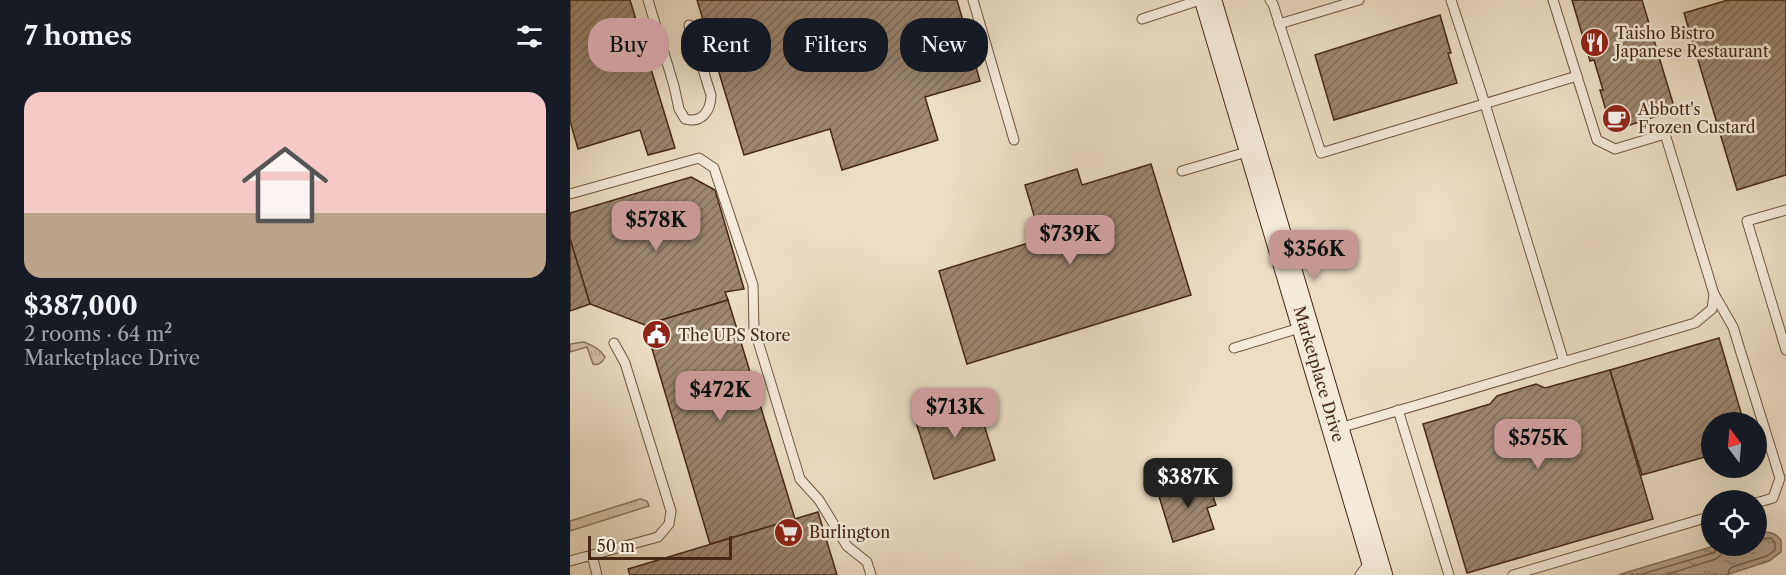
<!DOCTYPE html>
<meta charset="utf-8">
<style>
:root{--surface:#171b24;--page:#242831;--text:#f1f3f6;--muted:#9ea1a6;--accent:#c59692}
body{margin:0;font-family:"Libre Caslon Text",serif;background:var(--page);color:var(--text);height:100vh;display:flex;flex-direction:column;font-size:22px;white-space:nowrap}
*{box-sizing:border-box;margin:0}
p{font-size:20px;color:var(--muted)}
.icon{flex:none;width:33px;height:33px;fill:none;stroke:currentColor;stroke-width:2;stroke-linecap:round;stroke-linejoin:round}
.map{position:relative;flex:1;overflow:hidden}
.side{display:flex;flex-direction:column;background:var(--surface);width:570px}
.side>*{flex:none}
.banner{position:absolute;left:18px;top:18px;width:570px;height:54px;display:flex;gap:12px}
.needle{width:39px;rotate:344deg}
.fabs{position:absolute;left:1131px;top:412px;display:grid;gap:12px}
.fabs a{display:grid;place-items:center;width:66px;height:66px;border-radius:50%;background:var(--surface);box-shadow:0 6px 24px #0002;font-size:30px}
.scale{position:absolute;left:18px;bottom:15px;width:144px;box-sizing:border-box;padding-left:6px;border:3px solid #472813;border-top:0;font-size:16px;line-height:21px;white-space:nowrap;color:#472813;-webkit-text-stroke:4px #f3ead8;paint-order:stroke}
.price{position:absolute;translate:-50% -51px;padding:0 14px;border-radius:12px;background:var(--accent);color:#111;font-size:20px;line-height:39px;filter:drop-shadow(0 2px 3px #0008)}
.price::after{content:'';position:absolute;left:50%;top:36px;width:18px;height:14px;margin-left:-9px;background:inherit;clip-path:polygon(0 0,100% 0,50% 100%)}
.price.active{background:#222;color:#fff}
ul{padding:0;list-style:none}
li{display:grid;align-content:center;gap:12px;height:318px;padding:0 24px}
li span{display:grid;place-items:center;height:186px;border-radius:18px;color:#555}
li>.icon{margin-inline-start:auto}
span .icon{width:108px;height:108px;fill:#fffc;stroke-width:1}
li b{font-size:26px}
h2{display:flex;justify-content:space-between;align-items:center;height:72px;padding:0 24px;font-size:26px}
.chip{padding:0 21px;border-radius:24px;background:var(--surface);box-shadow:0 6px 24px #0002;font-size:21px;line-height:54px}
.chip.active{background:var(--accent);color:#111}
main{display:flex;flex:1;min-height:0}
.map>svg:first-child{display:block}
.grass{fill:url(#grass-tufts);stroke:#8c745c;stroke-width:1.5}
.water{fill:url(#water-ripples);stroke:#887059;stroke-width:1.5}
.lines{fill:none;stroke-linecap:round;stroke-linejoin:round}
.shore{stroke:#7e644d;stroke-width:1.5}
.building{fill:url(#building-hatch);stroke:#472813;stroke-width:1.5}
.lane-casing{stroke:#70563f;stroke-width:11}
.secondary-casing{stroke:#472813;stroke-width:28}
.lane{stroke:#f3ead8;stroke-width:9}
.secondary{stroke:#f3ead8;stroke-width:26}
.labels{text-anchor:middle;stroke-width:5;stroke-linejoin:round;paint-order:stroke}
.poi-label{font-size:16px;fill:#472813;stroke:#f3ead8;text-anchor:start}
.street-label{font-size:16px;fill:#472813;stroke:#f3ead8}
</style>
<main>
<section class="side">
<h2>7 homes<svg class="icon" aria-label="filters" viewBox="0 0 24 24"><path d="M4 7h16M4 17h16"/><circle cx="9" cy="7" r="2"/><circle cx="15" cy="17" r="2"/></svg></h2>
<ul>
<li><span style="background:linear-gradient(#f6c9c9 65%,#b9a48a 0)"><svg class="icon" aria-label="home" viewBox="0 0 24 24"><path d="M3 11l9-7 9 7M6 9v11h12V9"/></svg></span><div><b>$387,000</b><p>2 rooms · 64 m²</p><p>Marketplace Drive</p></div></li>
</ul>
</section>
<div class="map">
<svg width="1216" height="575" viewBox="0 0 1216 575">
<defs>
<pattern id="grass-tufts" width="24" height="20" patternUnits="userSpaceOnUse" patternTransform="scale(1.5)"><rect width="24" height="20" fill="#d0bfa5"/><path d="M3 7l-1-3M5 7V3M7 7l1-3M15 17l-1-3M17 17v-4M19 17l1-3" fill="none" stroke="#b4a48d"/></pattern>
<pattern id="water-ripples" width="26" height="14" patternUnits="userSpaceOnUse" patternTransform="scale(1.5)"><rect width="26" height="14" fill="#b4a087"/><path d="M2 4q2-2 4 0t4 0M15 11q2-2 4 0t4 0" fill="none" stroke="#94826d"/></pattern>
<pattern id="building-hatch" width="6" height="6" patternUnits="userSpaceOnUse" patternTransform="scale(1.5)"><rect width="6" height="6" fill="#9d876f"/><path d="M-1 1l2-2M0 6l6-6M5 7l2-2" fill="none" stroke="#826e5a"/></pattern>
</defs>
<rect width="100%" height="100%" fill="#ecdec3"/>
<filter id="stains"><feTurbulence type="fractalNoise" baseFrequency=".00333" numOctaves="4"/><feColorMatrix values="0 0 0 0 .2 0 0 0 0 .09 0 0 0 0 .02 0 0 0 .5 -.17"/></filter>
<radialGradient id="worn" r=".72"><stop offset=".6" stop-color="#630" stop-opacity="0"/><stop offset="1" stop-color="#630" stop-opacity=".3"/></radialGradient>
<!-- grass -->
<g class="grass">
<path d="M14,342c9,4 15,6 21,15 -2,5 -7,9 -12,7l-6,-17 -17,5v-8z"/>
<polygon points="70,499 77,501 79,506 0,531 0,521"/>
</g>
<!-- water -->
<path class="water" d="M1194,532c8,0 12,2 17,8v12l-12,9 -43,14h-108l96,-29h42l1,-13z"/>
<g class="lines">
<!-- shore -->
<g class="shore">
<polyline points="1069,575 1143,553 1146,550 1147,546"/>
<polyline points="1095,575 1146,559 1153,553 1155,546"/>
<polyline points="1158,575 1159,570 1162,567 1197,556 1205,550 1205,543 1201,538 1186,539"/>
</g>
</g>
<!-- building -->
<g class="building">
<polygon points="0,0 60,0 105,148 78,155 70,130 8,149 0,121"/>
<polygon points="127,0 387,0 410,81 355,97 368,140 272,170 260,129 174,155"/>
<polygon points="1002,0 1072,0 1105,110 1042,131 1030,90 1033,90 1024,60 1020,61"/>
<polygon points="1158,0 1216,0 1216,175 1167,190 1114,13"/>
<polygon points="870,15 881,53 878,53 887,83 764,120 745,55"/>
<polygon points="581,164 621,295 397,364 369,271 471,239 455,185 507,169 512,185"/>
<polygon points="121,177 145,190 174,289 155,292 158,300 75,325 20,304 0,239 0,213"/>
<polygon points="0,239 20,304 0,311"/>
<polygon points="158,300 225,519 140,544 75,325"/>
<polygon points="1149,338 1174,423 1142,423 1142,455 1072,475 1040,370"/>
<polygon points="1040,370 1083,519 897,573 853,424 920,404 927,396 966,384 975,388"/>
<polygon points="406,399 425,460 364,479 345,419"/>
<polygon points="636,477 646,505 637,508 644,529 603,542 588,493"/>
<polygon points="248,512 267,575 60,575 58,569"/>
</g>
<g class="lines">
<defs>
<g id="lane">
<path d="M78,0l26,86 5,23 6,10c17,5 26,-9 26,-24l-22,-70"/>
<polyline points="403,0 444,140"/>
<polyline points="700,0 703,4 751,153 1007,76"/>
<polyline points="881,0 915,104 994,362"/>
<polyline points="572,19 630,0"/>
<polyline points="709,24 789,0"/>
<polyline points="612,171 680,151"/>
<polyline points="0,194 129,158 144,168 183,285 184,328 230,479 249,500 277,546 297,562 301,575"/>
<polyline points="1216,210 1177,221 1216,350"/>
<polyline points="1144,294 1163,327 1210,478 1203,498 1186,503"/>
<polyline points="664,348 733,327"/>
<polyline points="828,410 879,575"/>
<polyline points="766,429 1125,323 1142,309 1144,294 1095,134 1045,149 1027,140 983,0"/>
<polyline points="0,561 22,555"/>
<polyline points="27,575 22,555 88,537 99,524 101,511 55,363 44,343"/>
<polyline points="790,575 800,562"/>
<polyline points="943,575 1142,516"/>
</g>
<g id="secondary">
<path id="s1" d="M638,0l171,575"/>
</g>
</defs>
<!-- lane casing -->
<use href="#lane" class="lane-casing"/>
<!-- secondary casing -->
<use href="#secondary" class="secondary-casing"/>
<!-- lane -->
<use href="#lane" class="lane"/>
<!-- secondary -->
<use href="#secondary" class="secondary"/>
</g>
<!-- icons -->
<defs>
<symbol id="restaurant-disc" viewBox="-11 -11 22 22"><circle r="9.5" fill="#8f2418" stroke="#f3ead8"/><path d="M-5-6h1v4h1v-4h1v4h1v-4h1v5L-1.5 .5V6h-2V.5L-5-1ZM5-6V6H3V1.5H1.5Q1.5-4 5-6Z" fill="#fff"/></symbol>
<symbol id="cafe-disc" viewBox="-11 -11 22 22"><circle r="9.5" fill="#8f2418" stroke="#f3ead8"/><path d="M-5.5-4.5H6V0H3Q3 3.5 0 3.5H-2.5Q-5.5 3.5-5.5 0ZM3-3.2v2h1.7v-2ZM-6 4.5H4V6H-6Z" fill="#fff"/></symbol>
<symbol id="civic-disc" viewBox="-11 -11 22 22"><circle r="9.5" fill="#8f2418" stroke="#f3ead8"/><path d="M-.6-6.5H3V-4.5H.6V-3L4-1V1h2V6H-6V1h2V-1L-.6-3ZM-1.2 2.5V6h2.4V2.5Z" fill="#fff"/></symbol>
<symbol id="supermarket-disc" viewBox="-11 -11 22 22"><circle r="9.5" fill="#8f2418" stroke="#f3ead8"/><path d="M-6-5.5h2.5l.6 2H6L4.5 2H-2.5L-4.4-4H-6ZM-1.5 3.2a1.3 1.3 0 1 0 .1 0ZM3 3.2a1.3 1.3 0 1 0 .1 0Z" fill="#fff"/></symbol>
</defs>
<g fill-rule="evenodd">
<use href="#restaurant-disc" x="1008" y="26" width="33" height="33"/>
<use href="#cafe-disc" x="1030" y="102" width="33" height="33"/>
<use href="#civic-disc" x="70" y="318" width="33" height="33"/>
<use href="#supermarket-disc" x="202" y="516" width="33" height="33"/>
</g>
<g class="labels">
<!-- poi labels -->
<g class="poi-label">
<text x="1045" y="39">Taisho Bistro<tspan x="1045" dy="18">Japanese Restaurant</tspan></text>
<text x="1068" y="115">Abbott's<tspan x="1068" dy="18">Frozen Custard</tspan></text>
<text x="108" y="341">The UPS Store</text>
<text x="239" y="538">Burlington</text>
</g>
<!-- street labels -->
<g class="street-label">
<text dy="6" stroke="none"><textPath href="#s1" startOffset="390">Marketplace Drive</textPath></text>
</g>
</g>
<rect width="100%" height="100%" filter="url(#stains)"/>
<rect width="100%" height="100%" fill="url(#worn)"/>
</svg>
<div class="fabs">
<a><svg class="needle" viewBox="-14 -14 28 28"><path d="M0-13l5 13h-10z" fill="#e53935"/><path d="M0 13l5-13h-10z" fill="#9ea1a6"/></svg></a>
<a><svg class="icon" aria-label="locate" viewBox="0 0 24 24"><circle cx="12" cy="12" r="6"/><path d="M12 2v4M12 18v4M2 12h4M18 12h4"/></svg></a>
</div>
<div class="scale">50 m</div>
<b class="price" style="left:86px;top:252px">$578K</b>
<b class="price" style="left:500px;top:266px">$739K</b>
<b class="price" style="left:744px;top:281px">$356K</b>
<b class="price" style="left:150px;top:422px">$472K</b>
<b class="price" style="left:385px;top:439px">$713K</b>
<b class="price" style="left:968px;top:470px">$575K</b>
<b class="price active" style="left:618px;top:509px">$387K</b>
<div class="banner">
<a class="chip active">Buy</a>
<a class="chip">Rent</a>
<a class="chip">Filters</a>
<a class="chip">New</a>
</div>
</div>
</main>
